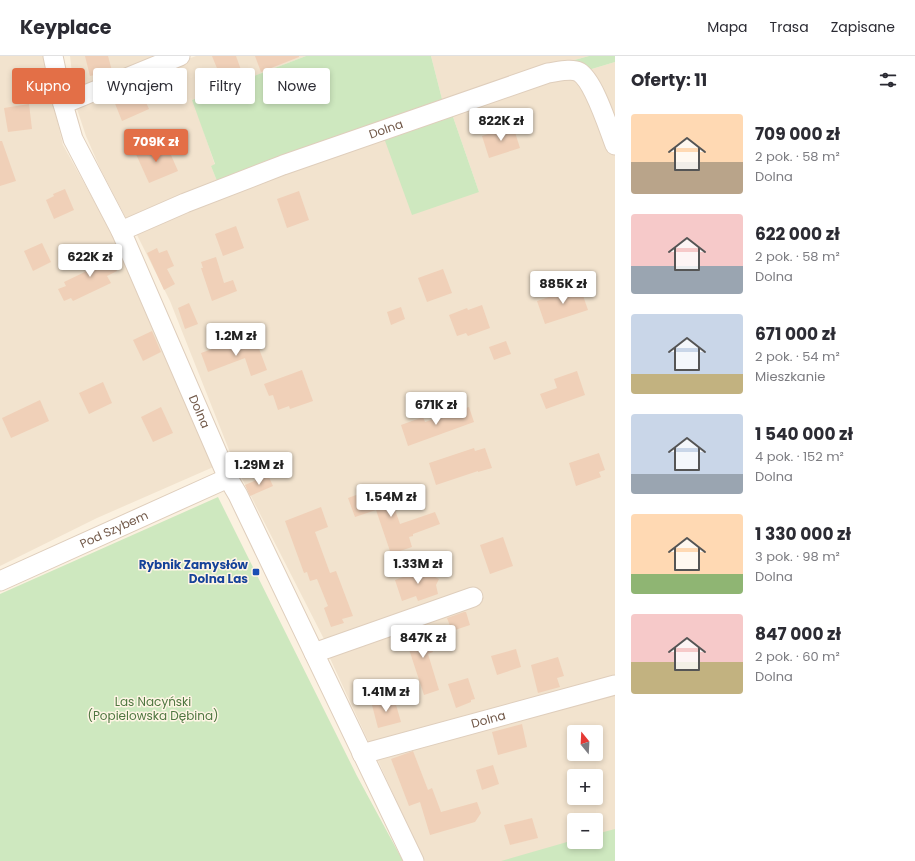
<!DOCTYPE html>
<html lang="pl">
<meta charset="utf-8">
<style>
:root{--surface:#fff;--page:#f2f2f3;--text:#2b2b33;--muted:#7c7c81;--line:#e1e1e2;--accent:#e36f47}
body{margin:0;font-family:Poppins,sans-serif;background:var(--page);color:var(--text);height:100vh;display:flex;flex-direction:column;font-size:15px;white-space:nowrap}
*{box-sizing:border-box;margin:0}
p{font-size:13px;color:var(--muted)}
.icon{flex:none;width:22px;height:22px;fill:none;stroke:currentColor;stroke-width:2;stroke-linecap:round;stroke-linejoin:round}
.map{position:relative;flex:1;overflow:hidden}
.details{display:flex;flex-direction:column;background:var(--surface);width:300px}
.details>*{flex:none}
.banner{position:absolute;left:12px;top:12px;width:380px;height:36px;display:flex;gap:8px}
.needle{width:26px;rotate:342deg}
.tools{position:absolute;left:567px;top:669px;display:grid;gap:8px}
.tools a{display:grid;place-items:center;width:36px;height:36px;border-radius:4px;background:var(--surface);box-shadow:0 2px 6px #0003;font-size:20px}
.price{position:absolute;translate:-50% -34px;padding:0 9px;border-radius:4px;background:#fff;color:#222;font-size:13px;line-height:26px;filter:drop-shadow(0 1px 2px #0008)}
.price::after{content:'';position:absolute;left:50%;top:24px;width:12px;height:9px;margin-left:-6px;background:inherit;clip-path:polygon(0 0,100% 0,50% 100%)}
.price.on{background:var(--accent);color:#fff}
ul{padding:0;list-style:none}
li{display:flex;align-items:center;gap:12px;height:100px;padding:0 16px}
li span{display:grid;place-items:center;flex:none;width:112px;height:80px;border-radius:4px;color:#555}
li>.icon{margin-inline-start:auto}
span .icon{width:48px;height:48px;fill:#fffc;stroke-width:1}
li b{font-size:17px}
h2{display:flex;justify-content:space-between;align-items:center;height:48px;padding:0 16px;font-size:17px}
.chip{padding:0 14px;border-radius:4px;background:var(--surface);box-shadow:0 2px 6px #0003;font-size:14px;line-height:36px}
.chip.on{background:var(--accent);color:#fff}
header{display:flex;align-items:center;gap:24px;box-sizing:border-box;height:56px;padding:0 20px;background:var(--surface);border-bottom:1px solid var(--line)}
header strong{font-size:19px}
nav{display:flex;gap:22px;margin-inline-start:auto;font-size:14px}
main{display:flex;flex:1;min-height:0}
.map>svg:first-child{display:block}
.residential{fill:#f2e3ce;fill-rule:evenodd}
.green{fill:#cee8bf}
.building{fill:#f0d0b8}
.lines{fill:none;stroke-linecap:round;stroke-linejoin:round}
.minor-casing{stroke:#dfcebc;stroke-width:21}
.minor{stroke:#fff;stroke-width:19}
.transit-dot{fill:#1a4fb4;stroke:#fff5e5;stroke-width:1.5}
.labels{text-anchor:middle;stroke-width:3;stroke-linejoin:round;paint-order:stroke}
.street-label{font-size:12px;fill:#715848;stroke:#fff5e5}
.transit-label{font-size:12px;font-weight:bold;fill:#164399;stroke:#fff5e5;text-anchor:end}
.park-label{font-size:12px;fill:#4f7741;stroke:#fff5e5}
</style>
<header>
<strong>Keyplace</strong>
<nav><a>Mapa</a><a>Trasa</a><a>Zapisane</a></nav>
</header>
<main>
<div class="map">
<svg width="615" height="805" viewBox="0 0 615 805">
<rect width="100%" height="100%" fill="#fbf1e0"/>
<!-- residential -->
<g class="residential">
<polygon points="0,0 44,0 55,56 63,89 110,174 218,409 97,462 0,510"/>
<polygon points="70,0 167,0 74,35"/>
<polygon points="196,0 306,0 193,44 215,109 211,110 217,125 191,138 176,140 172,146 127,164 100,112 86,80 76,50 161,13"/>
<polygon points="431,0 589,0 535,15 443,47"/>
<polygon points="615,6 615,625 581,634 576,630 563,633 557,640 497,655 486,653 481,660 370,689 328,598 325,585 235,409 170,245 135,175 249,128 384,82 479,136 452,58 519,35"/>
<path d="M615,635v170h-190l-10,-19 -40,-88zM574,676h22v22h-22zM574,720h22v22h-22zM574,764h22v22h-22z"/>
</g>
<!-- green -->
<g class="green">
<polygon points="306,0 431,0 443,47 217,125 211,110 215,108 192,44"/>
<polygon points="589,0 615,0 615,6 519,35 542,13"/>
<polygon points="452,58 479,136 412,159 384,82"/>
<polygon points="218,441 357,720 403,805 0,805 0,538"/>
<polygon points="615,773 615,805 501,805 574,784 574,786 596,786 596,778"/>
</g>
<!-- building -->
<g class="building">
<polygon points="85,0 108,0 112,15 90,20"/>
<polygon points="212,0 236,0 241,14 221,22"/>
<polygon points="255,0 299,0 299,1 261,16"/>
<polygon points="138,29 149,53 122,65 112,40"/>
<polygon points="29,48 32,73 8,76 4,52"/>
<polygon points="513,70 520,92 489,102 482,80"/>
<polygon points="0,85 2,85 16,125 0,130"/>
<polygon points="156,88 158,94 167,90 178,115 149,127 135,96"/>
<polygon points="65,133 74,154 54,163 46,144 54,140 53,138"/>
<polygon points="299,135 309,164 287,172 277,143"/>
<polygon points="236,170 244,192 223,200 215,178"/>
<polygon points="42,187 51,206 33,215 24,195"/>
<polygon points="157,192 159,197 167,194 174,210 167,213 175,228 164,234 147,197"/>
<polygon points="107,195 117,215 107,220 111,227 73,245 71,242 64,245 58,233 66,230 64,226 91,213 87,205"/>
<polygon points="216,201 224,227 233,224 237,235 212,245 201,212 203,212 201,206"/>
<polygon points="443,213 452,237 427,246 418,222"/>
<polygon points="579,228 588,254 545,268 537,245 564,236 563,233"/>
<polygon points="189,247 198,268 185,273 178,252"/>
<polygon points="482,249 490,272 468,280 466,277 457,280 449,259 467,252 468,254"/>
<polygon points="401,251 405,263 391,269 387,256"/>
<polygon points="152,275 161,296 143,305 133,284"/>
<polygon points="255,282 267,314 251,320 245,302 208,316 201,297 234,285 236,290"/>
<polygon points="506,285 511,298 494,304 489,291"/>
<polygon points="302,314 313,345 290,353 289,350 278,354 273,339 269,340 264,328"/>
<polygon points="577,315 585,339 546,353 540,338 557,332 554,323"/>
<polygon points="103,326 112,347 89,358 79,337"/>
<polygon points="40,344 49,365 11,382 2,362"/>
<polygon points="161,351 173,377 153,386 141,361"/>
<polygon points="469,351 474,366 408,390 401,369 423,361 425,366"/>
<polygon points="474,392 475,395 485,392 492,412 478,416 478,415 436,429 429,407"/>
<polygon points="599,397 605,414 599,416 601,421 576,430 569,407"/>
<polygon points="268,419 273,430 250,440 245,429"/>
<polygon points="386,428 400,468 435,456 440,468 413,478 413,480 409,481 412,491 391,498 376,454 355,461 348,442"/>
<polygon points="321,451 328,471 315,476 330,517 336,515 353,560 342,563 344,567 331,571 324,552 328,550 317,523 310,525 307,516 304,517 285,465"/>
<polygon points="503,481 513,510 490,518 480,489"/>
<polygon points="430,511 433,520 439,523 436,529 438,538 418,545 416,540 402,545 395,524"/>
<polygon points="464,556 466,556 470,569 452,575 447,562"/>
<polygon points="432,572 437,588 431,590 433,596 428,598 439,634 424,639 405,581"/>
<polygon points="516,593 521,611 497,619 491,600"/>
<polygon points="558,601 564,620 557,622 560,631 538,637 531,609"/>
<polygon points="468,622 475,643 471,644 471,646 456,652 448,628"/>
<polygon points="394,642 401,666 378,672 372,649"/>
<polygon points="522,668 527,691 498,699 492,676"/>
<polygon points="413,695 428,734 432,732 441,756 477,746 481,757 475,766 430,779 420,746 409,750 391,703"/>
<polygon points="493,709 499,728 482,734 476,714"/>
<polygon points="532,762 538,782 510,789 504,769"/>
</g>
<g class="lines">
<defs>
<g id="minor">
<path id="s1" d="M53,0l10,48 10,35 48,92 107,247 10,17 176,366"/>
<polyline points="63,48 180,0"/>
<path id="s2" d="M121,175l64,-28 98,-38 265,-92c9,-1 23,-5 31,-1 15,9 29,55 36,73"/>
<path id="s3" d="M0,525l228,-103"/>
<polyline points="314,597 473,541"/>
<path id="s4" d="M362,698l253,-69"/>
</g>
</defs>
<!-- minor casing -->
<use href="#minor" class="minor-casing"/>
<!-- minor -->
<use href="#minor" class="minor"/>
</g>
<!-- markers -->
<rect class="transit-dot" x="252" y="512" width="8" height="8" rx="2"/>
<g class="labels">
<!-- street labels -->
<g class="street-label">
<text dy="4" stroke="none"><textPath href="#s2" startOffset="284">Dolna</textPath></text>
<text dy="4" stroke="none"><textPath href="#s1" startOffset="386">Dolna</textPath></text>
<text dy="4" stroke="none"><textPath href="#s3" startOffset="125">Pod Szybem</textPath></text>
<text dy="4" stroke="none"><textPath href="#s4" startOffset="131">Dolna</textPath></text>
</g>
<!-- transit labels -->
<g class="transit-label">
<text x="248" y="513">Rybnik Zamysłów<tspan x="248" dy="14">Dolna Las</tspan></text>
</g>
<!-- park labels -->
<g class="park-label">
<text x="153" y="650">Las Nacyński<tspan x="153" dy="14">(Popielowska Dębina)</tspan></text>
</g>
</g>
</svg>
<div class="tools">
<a><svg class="needle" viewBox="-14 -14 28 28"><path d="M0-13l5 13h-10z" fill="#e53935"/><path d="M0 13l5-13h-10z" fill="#7c7c81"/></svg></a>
<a>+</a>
<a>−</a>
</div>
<b class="price" style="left:501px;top:86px">822K zł</b>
<b class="price on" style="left:156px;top:107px">709K zł</b>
<b class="price" style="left:90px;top:222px">622K zł</b>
<b class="price" style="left:563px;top:249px">885K zł</b>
<b class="price" style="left:236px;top:301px">1.2M zł</b>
<b class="price" style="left:436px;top:370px">671K zł</b>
<b class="price" style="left:259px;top:430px">1.29M zł</b>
<b class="price" style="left:391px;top:462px">1.54M zł</b>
<b class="price" style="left:418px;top:529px">1.33M zł</b>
<b class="price" style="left:423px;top:603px">847K zł</b>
<b class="price" style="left:386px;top:657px">1.41M zł</b>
<div class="banner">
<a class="chip on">Kupno</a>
<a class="chip">Wynajem</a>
<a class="chip">Filtry</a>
<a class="chip">Nowe</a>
</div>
</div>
<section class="details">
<h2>Oferty: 11<svg class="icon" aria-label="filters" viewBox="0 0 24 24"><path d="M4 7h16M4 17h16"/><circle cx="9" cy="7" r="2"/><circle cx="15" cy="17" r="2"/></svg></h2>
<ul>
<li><span style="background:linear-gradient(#ffd9b3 60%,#b9a48a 0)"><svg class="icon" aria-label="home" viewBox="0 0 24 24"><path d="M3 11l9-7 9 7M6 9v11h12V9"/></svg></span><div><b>709 000 zł</b><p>2 pok. · 58 m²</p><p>Dolna</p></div></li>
<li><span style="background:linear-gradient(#f6c9c9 65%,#9aa5b1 0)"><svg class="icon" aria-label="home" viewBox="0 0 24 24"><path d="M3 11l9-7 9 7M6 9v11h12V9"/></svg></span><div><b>622 000 zł</b><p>2 pok. · 58 m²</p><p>Dolna</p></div></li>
<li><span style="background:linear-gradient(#c9d6e8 75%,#c2b280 0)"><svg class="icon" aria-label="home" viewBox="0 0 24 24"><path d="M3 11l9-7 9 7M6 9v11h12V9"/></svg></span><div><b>671 000 zł</b><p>2 pok. · 54 m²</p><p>Mieszkanie</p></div></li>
<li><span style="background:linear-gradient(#c9d6e8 75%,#9aa5b1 0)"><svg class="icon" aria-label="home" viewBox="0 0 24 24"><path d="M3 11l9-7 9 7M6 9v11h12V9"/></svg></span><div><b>1 540 000 zł</b><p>4 pok. · 152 m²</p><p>Dolna</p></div></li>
<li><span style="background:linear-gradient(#ffd9b3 75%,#8fb573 0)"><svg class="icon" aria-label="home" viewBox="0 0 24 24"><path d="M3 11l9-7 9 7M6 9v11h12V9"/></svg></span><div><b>1 330 000 zł</b><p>3 pok. · 98 m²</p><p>Dolna</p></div></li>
<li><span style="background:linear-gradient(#f6c9c9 60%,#c2b280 0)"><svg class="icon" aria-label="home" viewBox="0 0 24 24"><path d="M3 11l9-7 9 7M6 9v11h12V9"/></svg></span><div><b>847 000 zł</b><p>2 pok. · 60 m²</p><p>Dolna</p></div></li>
</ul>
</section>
</main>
